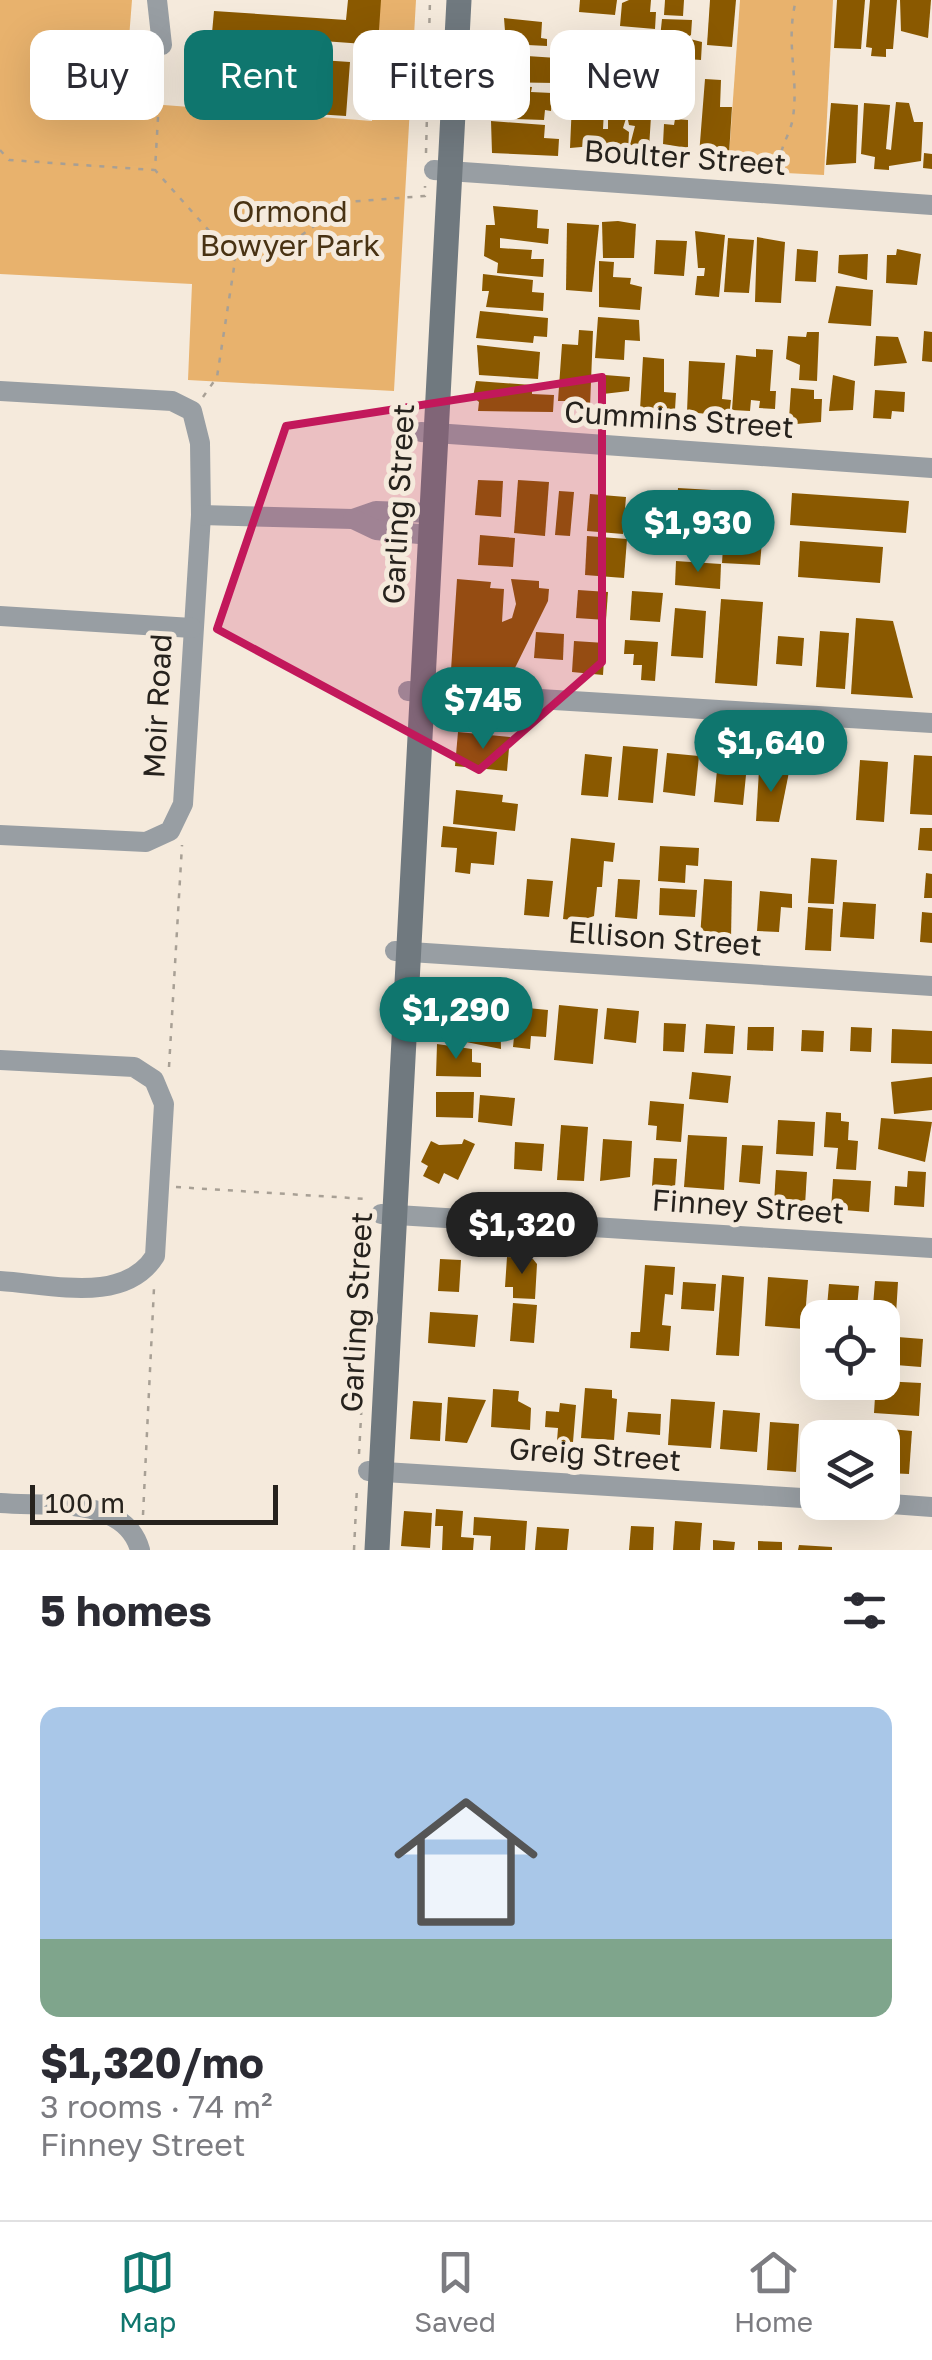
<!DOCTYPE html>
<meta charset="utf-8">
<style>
:root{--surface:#fff;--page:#f2f2f3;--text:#2b2b33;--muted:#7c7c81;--line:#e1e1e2;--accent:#0f766e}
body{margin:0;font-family:"Golos Text",sans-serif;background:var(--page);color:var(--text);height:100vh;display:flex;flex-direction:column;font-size:38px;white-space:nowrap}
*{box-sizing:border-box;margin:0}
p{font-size:32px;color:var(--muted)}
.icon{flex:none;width:55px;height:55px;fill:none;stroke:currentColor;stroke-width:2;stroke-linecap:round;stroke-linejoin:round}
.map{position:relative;height:1550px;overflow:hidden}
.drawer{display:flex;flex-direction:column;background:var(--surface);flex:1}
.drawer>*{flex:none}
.top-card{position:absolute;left:30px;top:30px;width:872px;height:90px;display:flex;gap:20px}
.buttons{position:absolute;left:800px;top:1300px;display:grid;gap:20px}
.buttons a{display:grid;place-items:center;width:100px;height:100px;border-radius:20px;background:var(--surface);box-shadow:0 10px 40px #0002;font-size:50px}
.scale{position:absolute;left:30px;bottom:25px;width:248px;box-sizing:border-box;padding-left:10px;border:5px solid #26221d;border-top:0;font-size:28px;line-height:35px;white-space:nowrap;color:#26221d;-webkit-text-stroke:8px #f5eadc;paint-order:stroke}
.price{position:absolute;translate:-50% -85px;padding:0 22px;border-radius:35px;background:var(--accent);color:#fff;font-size:32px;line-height:65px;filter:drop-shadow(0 2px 5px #0008)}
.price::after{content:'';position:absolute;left:50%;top:60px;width:30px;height:22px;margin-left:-15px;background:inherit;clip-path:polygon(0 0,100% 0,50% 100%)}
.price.current{background:#222;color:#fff}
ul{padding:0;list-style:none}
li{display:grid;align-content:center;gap:20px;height:530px;padding:0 40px}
li span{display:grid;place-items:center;height:310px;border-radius:20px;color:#555}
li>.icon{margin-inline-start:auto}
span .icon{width:180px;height:180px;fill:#fffc;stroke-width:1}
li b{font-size:42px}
h2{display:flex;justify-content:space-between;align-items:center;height:120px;padding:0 40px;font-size:42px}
.pill{padding:0 35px;border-radius:20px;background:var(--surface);box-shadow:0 10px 40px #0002;font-size:35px;line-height:90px}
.pill.current{background:var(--accent);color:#fff}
.tabs{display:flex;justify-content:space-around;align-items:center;height:140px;border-top:2px solid var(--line);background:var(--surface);font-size:28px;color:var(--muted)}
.tabs a{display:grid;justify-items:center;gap:5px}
.tabs .current{color:var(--accent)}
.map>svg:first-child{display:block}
.green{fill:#e8b26d}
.building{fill:#8a5900}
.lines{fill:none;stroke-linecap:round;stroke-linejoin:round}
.path{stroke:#a8a095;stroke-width:2.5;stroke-dasharray:5 8;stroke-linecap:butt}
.street{stroke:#989ea3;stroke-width:20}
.secondary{stroke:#70797f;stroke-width:25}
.marked{fill:#c2185b;fill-opacity:0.2;stroke:#c2185b;stroke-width:8;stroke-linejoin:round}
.labels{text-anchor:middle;stroke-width:10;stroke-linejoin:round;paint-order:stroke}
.street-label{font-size:30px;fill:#26221d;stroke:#f5eadc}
.park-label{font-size:30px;fill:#483213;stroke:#f5eadc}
</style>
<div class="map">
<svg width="932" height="1550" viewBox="0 0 932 1550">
<rect width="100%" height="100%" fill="#f5eadc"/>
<!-- green -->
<g class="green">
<polygon points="0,0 132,0 124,102 372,121 377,0 416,0 394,391 188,380 192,284 0,274"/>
<polygon points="740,0 833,0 824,175 728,170"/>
</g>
<!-- building -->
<g class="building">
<polygon points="348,0 381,0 378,45 212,33 214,11 346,20"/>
<polygon points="580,0 617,0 615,15 579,12"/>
<polygon points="629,0 651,0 650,12 656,12 655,29 620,26 622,3"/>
<polygon points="665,0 684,0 683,16 664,15"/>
<polygon points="710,0 736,0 732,47 707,45"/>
<polygon points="837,0 865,0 861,49 834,48"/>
<polygon points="870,0 897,0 893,49 886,49 886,57 871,56 872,48 866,47"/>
<polygon points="900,0 931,0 928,38 901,31"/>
<polygon points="504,18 542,22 541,38 547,39 547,46 506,44"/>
<polygon points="662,19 692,20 691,35 686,38 702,42 701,60 658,57"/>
<polygon points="234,54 350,62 346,116 254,110 255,105 226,103 228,78 219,68"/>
<polygon points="497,54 557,58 555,83 496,82"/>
<polygon points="635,67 654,69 649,148 629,149 635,126 629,125 627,115 623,128 629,132 628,152 604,145 570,148 573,80 592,81 593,71 606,72 603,129 608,129 608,84 628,85 631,100"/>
<polygon points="705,79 721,80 720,107 732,107 729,154 699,155"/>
<polygon points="494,86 517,92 517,86 532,87 531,92 552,93 551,111 545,110 544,120 490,118"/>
<polygon points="896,102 909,103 914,122 923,122 921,161 889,166 889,170 874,169 875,157 861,154 864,103 890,105 886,149 891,150"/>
<polygon points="831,103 858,105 856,163 826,165"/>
<polygon points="675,119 688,120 688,148 663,144 664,124 674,125"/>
<polygon points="491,121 545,125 544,138 559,139 558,156 492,153"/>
<polygon points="924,153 932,154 932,169 923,168"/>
<polygon points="493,206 538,210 537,228 549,229 548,244 500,238 500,248 532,250 531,259 544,259 543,277 497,273 498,263 484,256 486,225 495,225"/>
<polygon points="618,221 636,224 634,258 603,258 602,222"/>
<polygon points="567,223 599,225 592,292 566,290"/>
<polygon points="695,231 725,235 719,297 695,295 697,276 704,276 705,268 698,268"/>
<polygon points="757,237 785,242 781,303 755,302"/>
<polygon points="728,238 754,240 749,293 724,292"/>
<polygon points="656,240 687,241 684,276 654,274"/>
<polygon points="797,249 818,251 816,282 795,281"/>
<polygon points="897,249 921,254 917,285 886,283 887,255 896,255"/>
<polygon points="868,254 867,280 838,273 839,255"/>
<polygon points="599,261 614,262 613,277 631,278 630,284 642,287 640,310 599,307"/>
<polygon points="483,274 533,280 532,292 544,293 543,311 486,307 489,291 482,291"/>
<polygon points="836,286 873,290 871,326 828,323"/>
<polygon points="480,311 548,318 547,337 534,336 533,343 476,338"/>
<polygon points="598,317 639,320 640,341 625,340 624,360 595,358"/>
<polygon points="579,330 593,331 590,407 570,407 570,401 558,401 562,344 578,345"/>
<polygon points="924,331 932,332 932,362 922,361"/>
<polygon points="807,332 819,332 817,381 799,380 800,365 786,359 788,336 806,337"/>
<polygon points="876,336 898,337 907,363 874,366"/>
<polygon points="477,345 540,352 538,379 479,375"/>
<polygon points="756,349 773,350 770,391 776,391 775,409 759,408 760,401 751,400 750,411 732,410 736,355 756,357"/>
<polygon points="643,357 664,359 664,392 676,393 675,410 640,410"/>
<polygon points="689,361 725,363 722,399 731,400 729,416 687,412"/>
<polygon points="605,375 630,377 629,391 603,394"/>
<polygon points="833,375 855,381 853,410 829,411"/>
<polygon points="476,381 532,385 532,394 554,395 553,412 478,411 479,402 473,397"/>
<polygon points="791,388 814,390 814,399 822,399 821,422 796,424 796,419 789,419"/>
<polygon points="875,390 905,392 904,412 892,411 891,419 873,418"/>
<polygon points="478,480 503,481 501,517 475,515"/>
<polygon points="518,480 549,482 545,536 514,533"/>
<polygon points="678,488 712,490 708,543 674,541"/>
<polygon points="559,491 574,492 570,536 555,535"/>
<polygon points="792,493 909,501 906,533 790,525"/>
<polygon points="590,494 626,497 623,534 587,531"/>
<polygon points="726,501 765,503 760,565 722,563"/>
<polygon points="480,535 515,538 513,567 478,565"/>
<polygon points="587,536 627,539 624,578 585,575"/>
<polygon points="800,541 883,547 880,583 798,577"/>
<polygon points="676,561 721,564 720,589 675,585"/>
<polygon points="457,579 491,582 490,588 504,589 502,622 512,618 516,604 511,579 539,581 539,588 549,589 548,601 512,674 451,670"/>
<polygon points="578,590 608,592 606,620 576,618"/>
<polygon points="632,591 663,593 660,622 630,620"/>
<polygon points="721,599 763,602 757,686 715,683"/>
<polygon points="675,608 706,611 703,658 671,656"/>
<polygon points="856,618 893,621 913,698 851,694"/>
<polygon points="820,631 849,633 845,689 816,687"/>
<polygon points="536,632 564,634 563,660 534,658"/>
<polygon points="778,636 804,638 802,666 776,664"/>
<polygon points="625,640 658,642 655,681 641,680 642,665 633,665 634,654 624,654"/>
<polygon points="574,641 605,643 603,675 572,672"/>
<polygon points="458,732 510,737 507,771 455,766"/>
<polygon points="623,746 658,749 653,803 618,800"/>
<polygon points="719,749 735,751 734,759 754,761 753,775 746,775 743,805 714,802"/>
<polygon points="667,753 699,756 695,796 663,792"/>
<polygon points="585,754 612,757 608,797 581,795"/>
<polygon points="914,755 932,756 932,815 910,814"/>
<polygon points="860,760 888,762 884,822 856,820"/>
<polygon points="759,770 789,772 779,822 756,821"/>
<polygon points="456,790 503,795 502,802 518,804 515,831 453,824"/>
<polygon points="443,826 497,832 494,865 471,863 470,874 455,872 457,848 441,847"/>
<polygon points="920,828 932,828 932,851 918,850"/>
<polygon points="571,838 615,843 613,862 604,861 602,887 597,887 594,916 580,921 563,919"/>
<polygon points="660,846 699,848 698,866 686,865 685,883 658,881"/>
<polygon points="811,858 837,860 834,904 808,903"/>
<polygon points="926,873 932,874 932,898 924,898"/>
<polygon points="527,879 553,881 549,917 524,915"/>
<polygon points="618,879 640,880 637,919 615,917"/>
<polygon points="704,879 732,881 731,940 700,938"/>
<polygon points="660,888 697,890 695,917 659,915"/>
<polygon points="760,891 792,894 792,908 781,907 779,932 757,931"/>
<polygon points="843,902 876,904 874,939 840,937"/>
<polygon points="808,907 833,909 831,951 805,950"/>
<polygon points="922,912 932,913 932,943 920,942"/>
<polygon points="438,989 462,991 458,1037 434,1035"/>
<polygon points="466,998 500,1001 501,1049 461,1041"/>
<polygon points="559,1005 598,1009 593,1064 554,1060"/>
<polygon points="517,1007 548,1010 546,1037 531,1036 530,1049 513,1047"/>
<polygon points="607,1008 639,1011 636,1043 604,1039"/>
<polygon points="664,1023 686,1024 684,1052 663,1051"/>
<polygon points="706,1024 735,1026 733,1054 704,1053"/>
<polygon points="748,1027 774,1027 773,1051 747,1050"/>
<polygon points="851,1027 872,1028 871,1052 850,1051"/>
<polygon points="892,1029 932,1031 932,1064 891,1063"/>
<polygon points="802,1030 824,1031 823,1052 801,1051"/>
<polygon points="437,1044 472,1049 472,1062 481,1063 481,1077 436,1076"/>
<polygon points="692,1072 731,1076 728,1103 689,1099"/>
<polygon points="932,1077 932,1110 894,1114 891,1082"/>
<polygon points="436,1092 474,1092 473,1118 436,1117"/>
<polygon points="480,1095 515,1098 512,1126 478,1122"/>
<polygon points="650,1101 684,1104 681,1142 656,1140 657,1126 648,1125"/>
<polygon points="826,1112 841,1113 841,1121 849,1122 848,1140 858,1141 856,1170 836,1169 838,1148 824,1147"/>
<polygon points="881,1118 932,1122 925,1162 878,1149"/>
<polygon points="778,1120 815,1122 813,1156 776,1154"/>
<polygon points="561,1125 588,1127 584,1181 557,1180"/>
<polygon points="688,1135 727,1137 724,1190 684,1187"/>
<polygon points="464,1139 475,1144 458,1180 444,1173 439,1184 423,1176 428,1166 421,1162 431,1141 439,1145 462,1144"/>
<polygon points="603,1139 632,1141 630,1177 600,1181"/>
<polygon points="515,1142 544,1144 542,1171 514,1169"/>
<polygon points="742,1145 763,1146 760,1184 739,1182"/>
<polygon points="654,1158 677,1159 675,1187 652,1186"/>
<polygon points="776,1170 807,1172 805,1205 774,1203"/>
<polygon points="908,1171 926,1172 924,1207 894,1205 895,1186 907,1187"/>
<polygon points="833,1179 871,1181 869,1212 831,1209"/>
<polygon points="507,1257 533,1259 537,1264 535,1299 513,1298 513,1287 505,1287"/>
<polygon points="440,1259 461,1260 459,1292 438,1291"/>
<polygon points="645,1265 675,1267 673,1295 665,1294 662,1325 671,1326 669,1351 630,1348 631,1332 640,1332"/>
<polygon points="722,1275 744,1277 739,1356 716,1355"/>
<polygon points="768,1277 808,1280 804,1329 765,1326"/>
<polygon points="875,1281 898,1282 895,1331 882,1330 882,1318 872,1318"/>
<polygon points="683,1282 716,1284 714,1311 681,1309"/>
<polygon points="829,1284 859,1286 856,1318 826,1318"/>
<polygon points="513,1303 537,1305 534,1343 510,1341"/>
<polygon points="430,1312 478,1315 475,1347 428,1343"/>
<polygon points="885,1336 923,1339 921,1367 883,1364"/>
<polygon points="882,1381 921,1383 919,1416 874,1413 876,1382"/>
<polygon points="585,1388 612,1390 612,1398 617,1399 614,1440 581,1438"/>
<polygon points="493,1389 519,1391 518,1401 531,1408 530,1430 491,1427"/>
<polygon points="448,1397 486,1400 467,1443 445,1441"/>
<polygon points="671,1399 715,1402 711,1448 668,1445"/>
<polygon points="413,1401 442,1403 440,1441 410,1439"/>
<polygon points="560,1403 576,1405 573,1442 557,1441 558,1428 545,1427 546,1411 559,1412"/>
<polygon points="723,1410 760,1413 757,1452 720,1449"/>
<polygon points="628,1412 661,1414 660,1435 626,1432"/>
<polygon points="770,1422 799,1424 796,1472 767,1470"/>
<polygon points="821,1423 847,1424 846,1438 820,1438"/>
<polygon points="890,1429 912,1431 909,1474 887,1473"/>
<polygon points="436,1509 463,1511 461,1537 474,1538 473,1550 442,1550 443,1526 435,1526"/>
<polygon points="404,1511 432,1513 430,1548 401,1546"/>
<polygon points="474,1517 527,1521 525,1550 490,1550 491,1536 473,1535"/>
<polygon points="675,1521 702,1523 700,1550 673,1550"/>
<polygon points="631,1526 654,1527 653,1550 629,1550"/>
<polygon points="537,1527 569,1529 567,1550 535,1550"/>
<polygon points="713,1540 735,1542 734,1550 713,1550"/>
<polygon points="758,1541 782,1542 782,1550 758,1550"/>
<polygon points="799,1545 832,1547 832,1550 798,1550"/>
</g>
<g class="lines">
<!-- path -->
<g class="path">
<polyline points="161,65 155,170 235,260 273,256 347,202 425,196 425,186"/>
<polyline points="0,150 9,160 154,170"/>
<polyline points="426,153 430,0"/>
<path d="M787,176c-16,-22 3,-36 6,-59 6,-41 -8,-74 3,-117"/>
<polyline points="203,397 217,377 235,261"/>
<polyline points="169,1067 182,845"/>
<polyline points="176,1187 367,1199"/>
<polyline points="359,1454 371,1232"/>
<polyline points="143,1515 154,1288"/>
<polyline points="354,1550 357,1487"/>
</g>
<!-- street -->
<g class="street">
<polyline points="157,0 162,45"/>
<polyline points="434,170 932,205"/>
<polyline points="0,391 172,401 192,411 200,443 201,515 183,804 170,831 146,842 0,835"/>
<polyline points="421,432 932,468"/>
<polyline points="201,515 353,519 376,511 431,513"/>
<polyline points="353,519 376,530 430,535"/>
<polyline points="0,616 192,628"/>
<polyline points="408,691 932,723"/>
<polyline points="395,951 932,986"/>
<path d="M0,1060l134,7 20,13 10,24 -9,152c-31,49 -104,28 -155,25"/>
<polyline points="381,1214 932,1248"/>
<polyline points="368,1471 818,1499"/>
<polyline points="864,1502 932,1507"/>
<path d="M0,1503c47,4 125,-8 140,47"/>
</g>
<!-- secondary -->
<polyline class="secondary" points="377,1550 459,0"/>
</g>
<!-- marked area -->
<path class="marked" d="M602,377v285l-123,108 -262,-141 69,-203z"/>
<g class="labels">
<!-- street labels -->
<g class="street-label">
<text transform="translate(685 158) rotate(4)" y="10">Boulter Street</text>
<text transform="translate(679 420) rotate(4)" y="10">Cummins Street</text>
<text transform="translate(399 504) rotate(-87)" y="10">Garling Street</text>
<text transform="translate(158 706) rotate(-87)" y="10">Moir Road</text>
<text transform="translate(665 939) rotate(4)" y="10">Ellison Street</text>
<text transform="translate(748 1207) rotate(4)" y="10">Finney Street</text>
<text transform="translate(357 1312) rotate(-87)" y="10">Garling Street</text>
<text transform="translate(595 1455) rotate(4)" y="10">Greig Street</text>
</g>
<!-- park labels -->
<g class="park-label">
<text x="290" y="222">Ormond<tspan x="290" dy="34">Bowyer Park</tspan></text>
</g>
</g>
</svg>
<div class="buttons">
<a><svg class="icon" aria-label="locate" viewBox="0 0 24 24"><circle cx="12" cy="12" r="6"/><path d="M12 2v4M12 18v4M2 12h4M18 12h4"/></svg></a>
<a><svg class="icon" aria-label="layers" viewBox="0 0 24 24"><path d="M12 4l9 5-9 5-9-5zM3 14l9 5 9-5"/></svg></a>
</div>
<div class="scale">100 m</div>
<b class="price" style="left:698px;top:575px">$1,930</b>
<b class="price" style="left:483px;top:752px">$745</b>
<b class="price" style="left:771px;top:795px">$1,640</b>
<b class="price" style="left:456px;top:1062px">$1,290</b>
<b class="price current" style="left:522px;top:1277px">$1,320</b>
<div class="top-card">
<a class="pill">Buy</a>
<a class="pill current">Rent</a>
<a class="pill">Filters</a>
<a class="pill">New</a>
</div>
</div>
<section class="drawer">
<h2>5 homes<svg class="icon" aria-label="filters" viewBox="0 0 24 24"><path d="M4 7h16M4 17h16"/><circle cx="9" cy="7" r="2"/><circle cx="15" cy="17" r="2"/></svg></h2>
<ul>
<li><span style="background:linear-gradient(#a9c7e8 75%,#7fa58c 0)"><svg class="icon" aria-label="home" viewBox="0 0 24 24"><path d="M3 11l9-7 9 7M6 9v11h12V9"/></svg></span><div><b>$1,320/mo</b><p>3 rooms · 74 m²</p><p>Finney Street</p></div></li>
</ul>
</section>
<nav class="tabs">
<a class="current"><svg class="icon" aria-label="map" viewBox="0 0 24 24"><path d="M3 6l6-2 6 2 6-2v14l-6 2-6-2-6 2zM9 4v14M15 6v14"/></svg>Map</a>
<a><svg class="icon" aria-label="saved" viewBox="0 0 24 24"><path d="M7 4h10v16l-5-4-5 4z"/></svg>Saved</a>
<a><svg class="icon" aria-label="home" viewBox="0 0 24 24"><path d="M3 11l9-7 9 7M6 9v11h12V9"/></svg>Home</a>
</nav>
